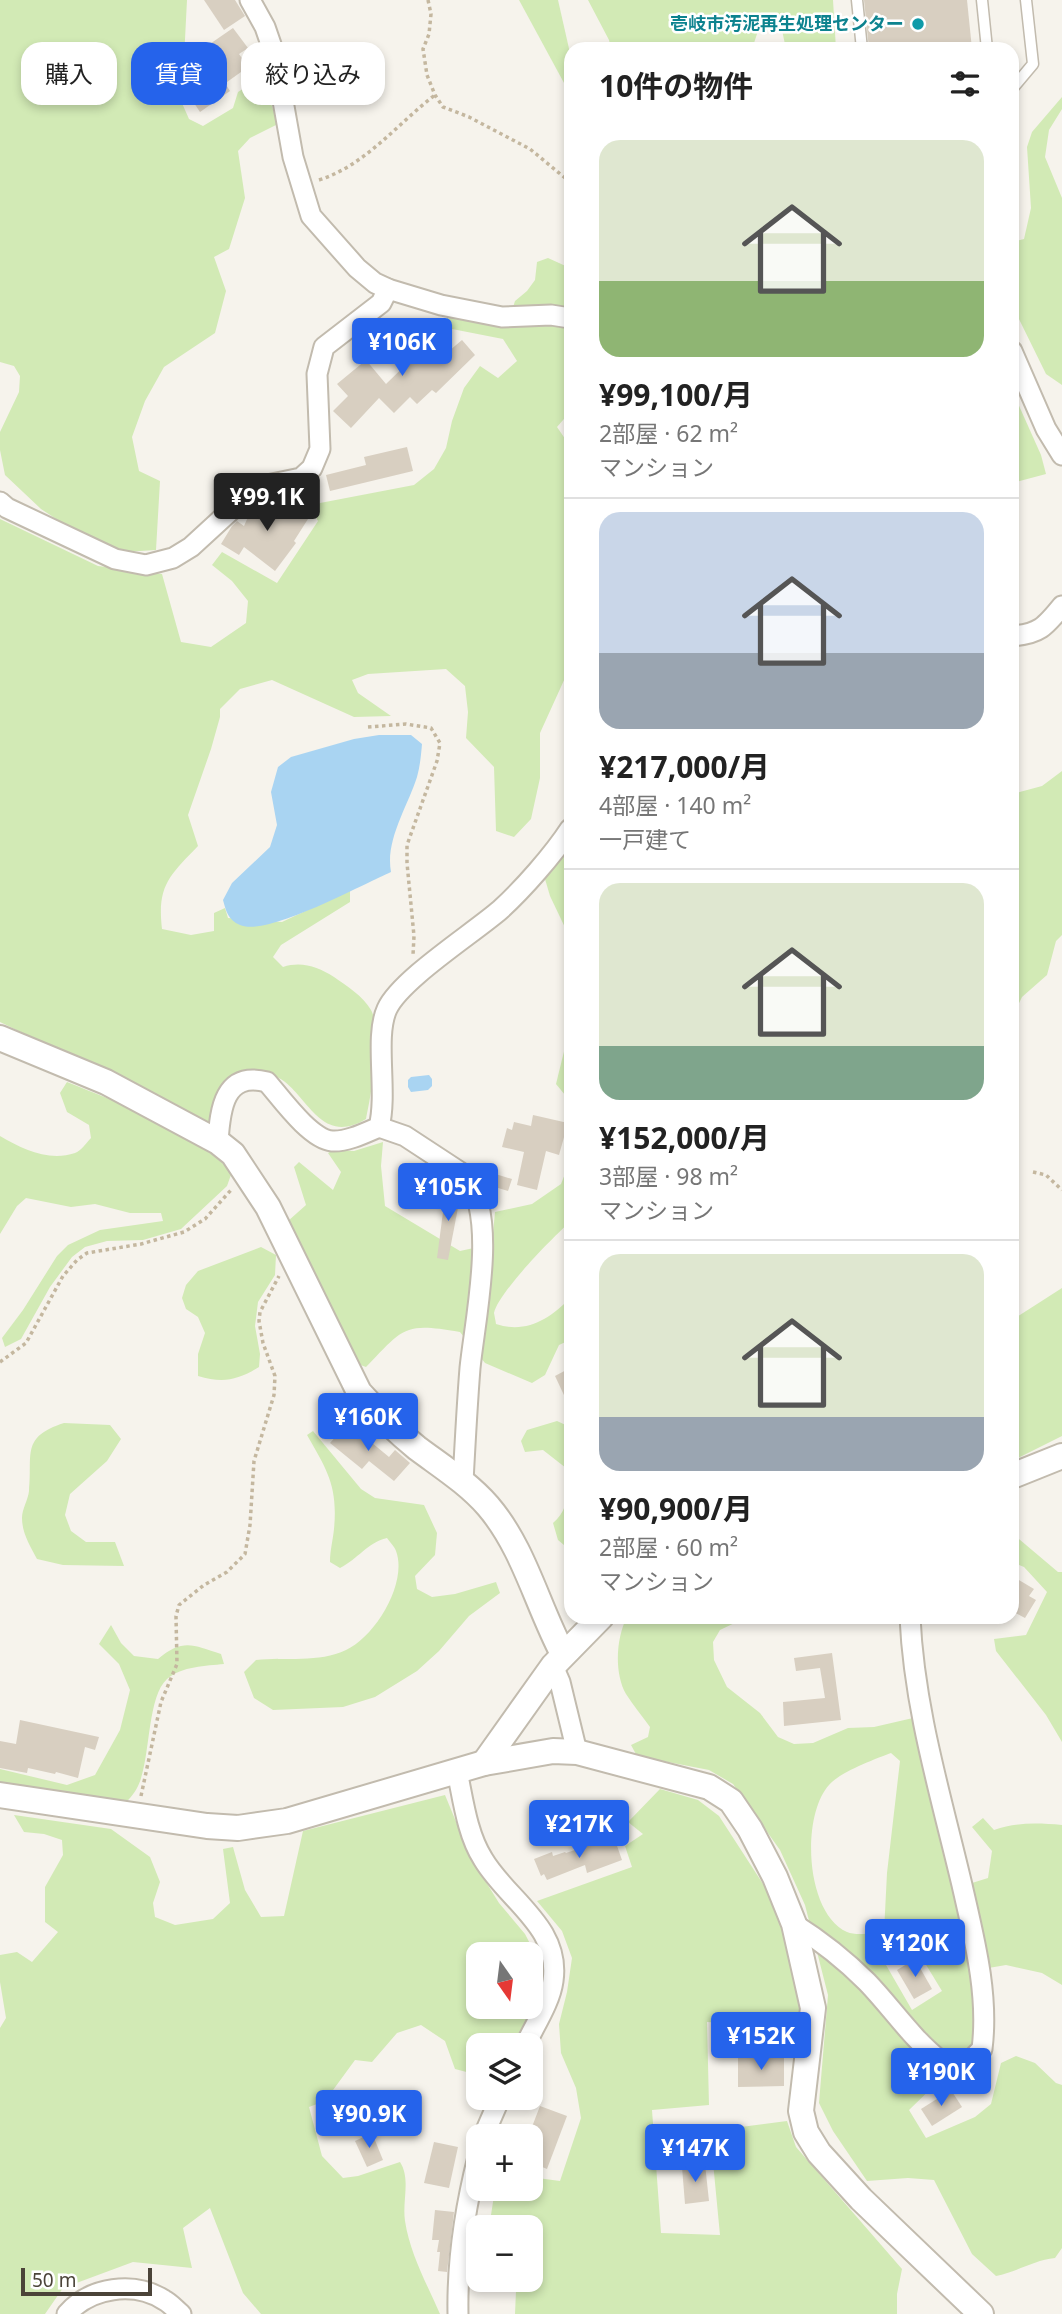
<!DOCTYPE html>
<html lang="ja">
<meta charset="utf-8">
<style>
:root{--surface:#fff;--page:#f2f2f2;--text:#222;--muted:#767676;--line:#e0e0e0;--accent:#2563eb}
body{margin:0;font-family:"Noto Sans","Noto Sans JP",sans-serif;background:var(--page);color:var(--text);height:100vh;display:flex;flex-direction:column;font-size:26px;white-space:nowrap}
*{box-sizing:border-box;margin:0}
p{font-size:23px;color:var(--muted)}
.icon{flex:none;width:38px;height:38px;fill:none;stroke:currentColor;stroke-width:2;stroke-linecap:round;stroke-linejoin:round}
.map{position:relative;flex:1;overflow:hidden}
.panel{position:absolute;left:564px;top:42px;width:455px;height:1582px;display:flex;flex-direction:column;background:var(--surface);border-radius:21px;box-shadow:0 4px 10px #0003}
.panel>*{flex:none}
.banner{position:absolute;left:21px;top:42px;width:438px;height:63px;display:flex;gap:14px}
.needle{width:46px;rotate:166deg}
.tools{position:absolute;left:466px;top:1942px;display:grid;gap:14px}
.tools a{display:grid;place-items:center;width:77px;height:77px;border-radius:14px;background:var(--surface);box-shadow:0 4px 10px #0003;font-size:35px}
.scale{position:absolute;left:21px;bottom:18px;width:131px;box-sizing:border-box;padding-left:7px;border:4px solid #4b4439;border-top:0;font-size:19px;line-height:24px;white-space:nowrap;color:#4b4439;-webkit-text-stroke:5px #fff;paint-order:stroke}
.price{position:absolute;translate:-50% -60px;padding:0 16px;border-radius:7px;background:var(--accent);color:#fff;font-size:23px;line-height:46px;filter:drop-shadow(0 2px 4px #0008)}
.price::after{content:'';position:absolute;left:50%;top:42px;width:21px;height:16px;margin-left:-10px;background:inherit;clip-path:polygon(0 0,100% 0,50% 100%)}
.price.on{background:#222;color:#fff}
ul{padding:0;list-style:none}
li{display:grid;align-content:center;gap:14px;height:371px;padding:0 35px}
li+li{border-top:2px solid var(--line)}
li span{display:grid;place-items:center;height:217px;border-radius:21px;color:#555}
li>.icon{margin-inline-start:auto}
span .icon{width:126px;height:126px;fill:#fffc;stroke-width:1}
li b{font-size:30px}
h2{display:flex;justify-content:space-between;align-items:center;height:84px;padding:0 35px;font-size:30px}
.pill{padding:0 24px;border-radius:21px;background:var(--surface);box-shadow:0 4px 10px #0003;font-size:24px;line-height:63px}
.pill.on{background:var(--accent);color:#fff}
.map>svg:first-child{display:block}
.green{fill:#d2eab5;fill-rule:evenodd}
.water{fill:#a9d4f2}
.building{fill:#d8cfc1}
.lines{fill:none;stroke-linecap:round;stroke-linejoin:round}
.service-casing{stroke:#c2bbae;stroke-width:13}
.minor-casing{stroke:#c2bbae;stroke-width:23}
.tertiary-casing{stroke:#c2bbae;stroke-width:28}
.path{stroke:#c4b79f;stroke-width:3.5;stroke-dasharray:3.5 3.5;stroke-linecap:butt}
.service{stroke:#fff;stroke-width:10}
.minor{stroke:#fff;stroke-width:19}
.tertiary{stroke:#fff;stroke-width:24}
.culture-dot{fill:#0f9aa8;stroke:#fff;stroke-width:2.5}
.labels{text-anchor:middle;stroke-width:5;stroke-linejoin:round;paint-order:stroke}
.culture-label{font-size:18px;font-weight:bold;fill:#0d838f;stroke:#fff;text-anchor:end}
</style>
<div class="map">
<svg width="1062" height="2314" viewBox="0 0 1062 2314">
<rect width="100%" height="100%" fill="#f6f3ec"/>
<!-- green -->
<g class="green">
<polygon points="0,0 187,0 184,59 174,85 189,119 203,126 233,108 238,92 262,77 278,124 250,138 238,151 245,198 229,249 214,257 226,291 215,333 164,367 145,401 132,437 139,471 160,481 156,550 125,552 73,530 41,509 5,475 0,450 0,432 19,392 20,376 14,366 0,362"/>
<polygon points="519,0 558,0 570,53 570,94"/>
<polygon points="588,0 833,0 836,49 786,49 779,16 764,13 752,49 611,49 609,40"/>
<polygon points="1062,97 1062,109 1049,130 1045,157 1062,198 1062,385 1046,374 1012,305 1012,242 1024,239 1031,208 1027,147 1032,132"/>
<path d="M548,258l22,10v144l-13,15 13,19v221l-30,66v45l-9,41 -17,18 -18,-6 -2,-64 -28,-29 2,-26 -3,-26 -19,-17 -78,5 -16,6 6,13 33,23 -37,1 -82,-37 -32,9 -20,20v8l-9,32 -23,66 10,31c-29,30 -41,40 -36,83l29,6 23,-4v-18l11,-5 3,10 54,4 68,-32v12l-69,43 -8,12 10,10c19,-6 35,0 51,10 13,9 29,19 37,33 12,21 0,85 -5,109 -56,34 -62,-52 -109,-45 -12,2 -28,15 -39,20l-8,29 -210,-101v-503l98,47 64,8 19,68 30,5 35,-24 2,-22 -16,-20 -20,-16 10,-13 55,31 41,-62 -6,-10 8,-8 94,-18 20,-16 12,-21 6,-27 12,-33 16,-22 18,12 19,-17 -14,-22 -56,-11v-12l60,10 8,-25 12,-10 8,-11 2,-18z"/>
<polygon points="1012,390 1041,455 1046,474 1012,483"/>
<polygon points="1062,771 1062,935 1056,941 1047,975 1022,997 1012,1018 1012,794 1042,786"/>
<polygon points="570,844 570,938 550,896 545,879"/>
<polygon points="570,1027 570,1101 556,1084"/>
<path d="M67,1082c57,23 121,46 165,90l-5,14 -46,43 -38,11 -36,1 -22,6 -13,10 -22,30 -29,52 -16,8 -3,-9 21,-28 34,-54 11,-11 32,-15 63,-9 -2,-8h-31l-35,-9 -24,3 -45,-9 -9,8 -17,28v-98c22,13 49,26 75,17 6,-2 11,-10 16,-15l-2,-13 -22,-13 -7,-19z"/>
<path d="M383,1142l-2,24 4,40 75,45 32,-7 3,-32 37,-8 29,-20 9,-23v61c-16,14 -72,71 -76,91 0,0 2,10 2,11 30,10 54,-5 74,-26v42l-11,5 -14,30 -13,8 -47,-20 -25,-31c-57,-10 -56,-4 -94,35l-11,-4 -67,-142 18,-16 -12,-38 5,-5 34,28 8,-18 -13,-19 5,-3 21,1z"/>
<path d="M261,1247l15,8 -1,20 -17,27 -3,24 5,28 -1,13c-22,14 -37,16 -61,9v-22l7,-21 -7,-16 -12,-8 -4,-11 4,-13 12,-14z"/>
<polygon points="1062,1288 1062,1436 1012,1461 1012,1320"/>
<path d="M557,1421l13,6v123l-12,-10 -5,-17c17,-15 16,-33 13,-55l-23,-18 -18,2 -4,-11 6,-11z"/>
<path d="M64,1423l46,2 11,14 -14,22 -37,33 -5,21 6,16 15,11h29l9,24 -61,-1 -26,-6c-7,-13 -15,-26 -15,-41 0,-9 6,-18 7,-27 4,-36 -9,-54 35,-68z"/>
<path d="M313,1431l48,58 14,9 49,7 13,28 -2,22 -20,21 2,13 15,8 23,-3 41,-12 4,11 -31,23 -30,35 -22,20 -42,26 -32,10 -70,3 -19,-12 -10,-26 12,-12c29,-3 63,3 90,-10 29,-13 62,-67 50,-99 -1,-4 -7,-10 -9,-13 -20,5 -29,21 -47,30l-10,-6c0,-12 3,-22 4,-33 4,-43 -7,-59 -27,-94z"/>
<polygon points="1012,1533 1058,1572 1062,1572 1062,1742 1046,1715 996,1651 994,1639 1026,1635 1047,1592 1024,1567 1012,1562"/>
<path d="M627,1617h120l-27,13 -7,12 1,18 13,27 33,26 18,24 16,7 19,-1 35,-15 26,-1 39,-9 43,170 32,-10 4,-27 -20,-24 11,-9 11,12c23,-8 44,-7 68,-5v160l-20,-12 -36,-8 -35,6c3,23 12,59 -3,79l-24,4 -3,25 -32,31 17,28 49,-21 16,-13 10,-41 15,-7 19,7 21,20 6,2v163l-7,10c-21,2 -38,14 -59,18l-24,-22 -38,-74 -26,-2 -41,3 -34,-50 -14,-28 9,-108 -23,-90 -25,-55 -47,-66 -24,-14 -72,-14 -6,-11 17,-8 2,-10c-8,-11 -17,-22 -24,-33 -12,-21 -10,-56 1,-77zM891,1753l9,8 -13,112 -3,59c-10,1 -28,4 -37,0 -42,-19 -46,-116 -18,-147 11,-13 46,-26 62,-32zM914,1945l28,46 -30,19 -26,-45z"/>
<path d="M111,1625l10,18 13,13 24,3c25,-21 35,-14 63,-5l3,10c-18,2 -42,2 -57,15 -21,19 -16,84 -30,109 -3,6 -9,12 -13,17l-124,-17v-19l67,16 28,-10 25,-45 10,-40 -11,-26 -20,-20z"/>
<polygon points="660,1789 698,1800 719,1816 778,1907 802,1996 801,2022 795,2036 757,2025 707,2022 709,2105 652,2110 661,2233 720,2235 710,2131 787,2121 796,2147 902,2269 897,2294 897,2314 515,2314 516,2291 511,2280 530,2280 530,2228 489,2228 495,2189 530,2189 530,2177 560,2181 581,2118 576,2088 561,2053 559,2024 567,1992 572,1958 562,1931 537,1901 632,1867 625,1846 643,1834 628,1822"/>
<path d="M445,1795l26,63 28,45 26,31 15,29 -1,33 -23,50h-38v29l-23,-6 -10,-28 -24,-16 -24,8 -25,29 -17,-2 -30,41 -16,6 13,49 21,22 15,-2 42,-14c11,17 2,39 5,59 5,33 22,63 35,93h-179l-18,-21 -33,-85 -27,20 9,40 -59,-6 -70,26 -18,26h-45v-286l6,-10 -6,-36v-27l17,-3 15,10 26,-30 -13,-10v-35l18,-32 -1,-15 -18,-6 -20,-2 -10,-17 97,14 39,28 10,25 -7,21 2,14 20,8 38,-6 17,-16 -7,-54 10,-2 12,43 16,27 23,-1 19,-85zM478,1955h52v52h-52z"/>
</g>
<!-- water -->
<g class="water">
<path d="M379,735h32l11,9c-1,12 -2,22 -5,33 -9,29 -32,63 -26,95 -30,13 -124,65 -151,53 -12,-5 -14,-14 -17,-25l9,-17 38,-36 7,-22 -6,-33 7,-25 13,-10 63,-18z"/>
<polygon points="429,1075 432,1079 432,1086 428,1090 411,1092 408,1087 408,1080 411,1077"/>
</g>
<!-- building -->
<g class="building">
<polygon points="204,0 235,0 245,16 224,30"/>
<polygon points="864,0 967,0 972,49 869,49"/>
<polygon points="233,28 248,48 239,54 248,67 227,82 204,48"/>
<polygon points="219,74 230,91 200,112 188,94"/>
<polygon points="414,323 439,347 442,344 449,351 462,340 475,355 436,393 432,390 417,404 410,397 394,413 379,398 351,428 333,411 348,396 337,384 366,360 386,384 420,351 403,334"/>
<polygon points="407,447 413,471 330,491 326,475 366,465 364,457"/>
<polygon points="264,500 297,512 308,519 294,541 296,543 275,571 244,547 239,555 221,544 232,526 237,521 244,526 252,508"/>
<polygon points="533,1115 568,1123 559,1155 546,1151 537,1190 517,1185 524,1152 502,1147 507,1128 512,1130 514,1122 531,1126"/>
<polygon points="489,1172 512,1179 508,1191 485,1184"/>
<polygon points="446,1189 461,1192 448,1260 437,1258"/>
<polygon points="570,1368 570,1408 555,1376"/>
<polygon points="348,1423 389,1457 395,1450 410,1463 394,1481 369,1461 362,1469 330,1443"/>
<polygon points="1012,1576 1034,1589 1029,1596 1036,1600 1025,1618 1012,1611"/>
<polygon points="832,1653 841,1720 784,1726 783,1702 825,1698 820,1668 796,1671 794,1658"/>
<polygon points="20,1720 99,1737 95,1750 85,1747 78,1778 56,1772 55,1774 28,1768 27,1773 0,1768 0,1741 16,1744"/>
<polygon points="607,1839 609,1846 616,1843 622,1860 587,1873 585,1865 547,1880 544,1874 541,1876 534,1859 552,1852 553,1856 565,1852 566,1853"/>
<polygon points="915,1959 932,1989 914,1999 897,1970"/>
<polygon points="784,2056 784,2086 738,2087 738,2057"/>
<polygon points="951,2090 962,2107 932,2126 921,2109"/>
<polygon points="540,2106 567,2116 547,2169 530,2162 530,2132"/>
<polygon points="372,2133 383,2160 367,2167 355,2141"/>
<polygon points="434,2142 458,2147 449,2188 424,2183"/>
<polygon points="705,2164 709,2201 685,2204 682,2167"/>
<polygon points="435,2210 454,2212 447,2272 438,2271 440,2252 437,2252 439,2240 432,2240"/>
</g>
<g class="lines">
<defs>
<g id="service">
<polyline points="857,0 862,49"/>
<polyline points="982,0 987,49"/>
<polyline points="1012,89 1033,64 1026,0"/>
</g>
<g id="minor">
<polyline points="250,0 265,27 275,56 293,157 311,216 357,268 375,283 388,289 441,305 502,317 551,315 570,318"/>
<polyline points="1012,351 1046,429 1062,455"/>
<polyline points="0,502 7,508 115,559 146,565 173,558 191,547 251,492 267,485 301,478 312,468 320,449 317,374 324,347 381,303 388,289"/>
<path d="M1012,636c27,-2 33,-9 50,-30"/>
<path d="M379,1127l26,9 61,40c32,41 9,142 4,192 -3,38 -5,76 -7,114"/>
<path d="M218,1142c2,-33 6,-71 49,-60 14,16 43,57 65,59 15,1 33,-8 47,-14 9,-35 -5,-90 8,-118 13,-29 85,-75 113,-99 23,-21 53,-55 70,-81"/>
<polyline points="553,1666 560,1682 577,1752"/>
<path d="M457,1771c6,28 10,63 26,88 24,41 78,68 70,122 -3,22 -19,45 -28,65"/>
<path d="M794,1924c27,17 51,36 73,58 26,27 45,57 75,80l29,-2 11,-11c7,-55 -8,-111 -20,-164 -21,-89 -48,-177 -52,-268"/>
<polyline points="483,2137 500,2098"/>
<path d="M67,2314c23,-27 67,-33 97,-14 6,3 11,9 17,14"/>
<path d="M458,2314c-1,-52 7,-106 20,-157"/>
</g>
<g id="tertiary">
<path d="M0,1038l106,44 112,60 15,12 35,53 91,185c18,20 37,39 58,56 24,18 51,35 71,58 36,42 49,99 75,148"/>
<polyline points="1012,1476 1062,1456"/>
<polyline points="484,1763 553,1666 601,1617"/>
<polyline points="0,1795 207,1826 238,1828 287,1821 484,1763 553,1751 577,1752 709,1787 731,1801 750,1829 775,1877 794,1924 813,2008 801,2111 806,2132 819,2153 861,2199 981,2314"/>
</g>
</defs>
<!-- service casing -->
<use href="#service" class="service-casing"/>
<!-- minor casing -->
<use href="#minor" class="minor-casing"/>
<!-- tertiary casing -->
<use href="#tertiary" class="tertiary-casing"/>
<!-- path -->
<g class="path">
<polyline points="428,0 431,14 429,34 423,49 427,75 435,95 443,107 469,117 530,149 570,182"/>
<path d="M319,180c47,-15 78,-56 116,-85"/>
<polyline points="368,727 406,724 431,728 440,743 437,761 407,845 407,863 414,936 413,955"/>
<polyline points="1033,1172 1046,1175 1062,1190"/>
<polyline points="0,1362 26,1343 63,1276 77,1260 87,1253 141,1244 184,1232 205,1219 231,1190"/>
<polyline points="141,1796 161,1702 177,1664 176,1616 179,1605 204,1585 227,1572 245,1554 250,1525 254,1461 274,1395 275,1376 263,1343 259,1321 260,1312 279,1276"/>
</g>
<!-- service -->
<use href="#service" class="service"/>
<!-- minor -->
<use href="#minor" class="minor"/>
<!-- tertiary -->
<use href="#tertiary" class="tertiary"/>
</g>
<!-- markers -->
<circle class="culture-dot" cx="918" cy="24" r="7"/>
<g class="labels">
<!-- culture labels -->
<g class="culture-label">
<text x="904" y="30">壱岐市汚泥再生処理センター</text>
</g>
</g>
</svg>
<div class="tools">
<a><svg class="needle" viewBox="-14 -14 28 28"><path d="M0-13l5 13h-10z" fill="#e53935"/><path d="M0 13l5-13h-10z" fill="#767676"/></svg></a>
<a><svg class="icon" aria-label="layers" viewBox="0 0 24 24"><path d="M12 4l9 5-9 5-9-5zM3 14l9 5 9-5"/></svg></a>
<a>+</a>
<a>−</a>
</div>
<div class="scale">50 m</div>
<b class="price" style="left:402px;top:378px">¥106K</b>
<b class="price on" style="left:267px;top:533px">¥99.1K</b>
<b class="price" style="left:448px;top:1223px">¥105K</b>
<b class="price" style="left:368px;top:1453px">¥160K</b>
<b class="price" style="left:579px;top:1860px">¥217K</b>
<b class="price" style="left:915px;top:1979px">¥120K</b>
<b class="price" style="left:761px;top:2072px">¥152K</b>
<b class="price" style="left:941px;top:2108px">¥190K</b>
<b class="price" style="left:369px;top:2150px">¥90.9K</b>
<b class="price" style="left:695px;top:2184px">¥147K</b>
<div class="banner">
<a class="pill">購入</a>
<a class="pill on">賃貸</a>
<a class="pill">絞り込み</a>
</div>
<section class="panel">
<h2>10件の物件<svg class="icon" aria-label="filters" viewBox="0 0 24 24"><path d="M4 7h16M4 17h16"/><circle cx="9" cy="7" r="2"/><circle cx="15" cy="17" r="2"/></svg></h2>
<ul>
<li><span style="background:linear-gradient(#dfe7d0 65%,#8fb573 0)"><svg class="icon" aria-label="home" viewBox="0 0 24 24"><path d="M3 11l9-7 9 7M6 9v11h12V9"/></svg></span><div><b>¥99,100/月</b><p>2部屋 · 62 m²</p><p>マンション</p></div></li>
<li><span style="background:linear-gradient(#c9d6e8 65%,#9aa5b1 0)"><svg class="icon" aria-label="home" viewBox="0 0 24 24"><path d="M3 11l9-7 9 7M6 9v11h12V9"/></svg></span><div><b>¥217,000/月</b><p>4部屋 · 140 m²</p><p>一戸建て</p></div></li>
<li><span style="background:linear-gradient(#dfe7d0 75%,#7fa58c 0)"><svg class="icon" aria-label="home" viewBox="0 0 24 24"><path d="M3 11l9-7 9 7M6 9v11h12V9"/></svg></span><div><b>¥152,000/月</b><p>3部屋 · 98 m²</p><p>マンション</p></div></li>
<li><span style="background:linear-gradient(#dfe7d0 75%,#9aa5b1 0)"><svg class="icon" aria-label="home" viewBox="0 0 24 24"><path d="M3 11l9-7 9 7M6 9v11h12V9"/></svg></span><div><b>¥90,900/月</b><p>2部屋 · 60 m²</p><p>マンション</p></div></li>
</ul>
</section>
</div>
